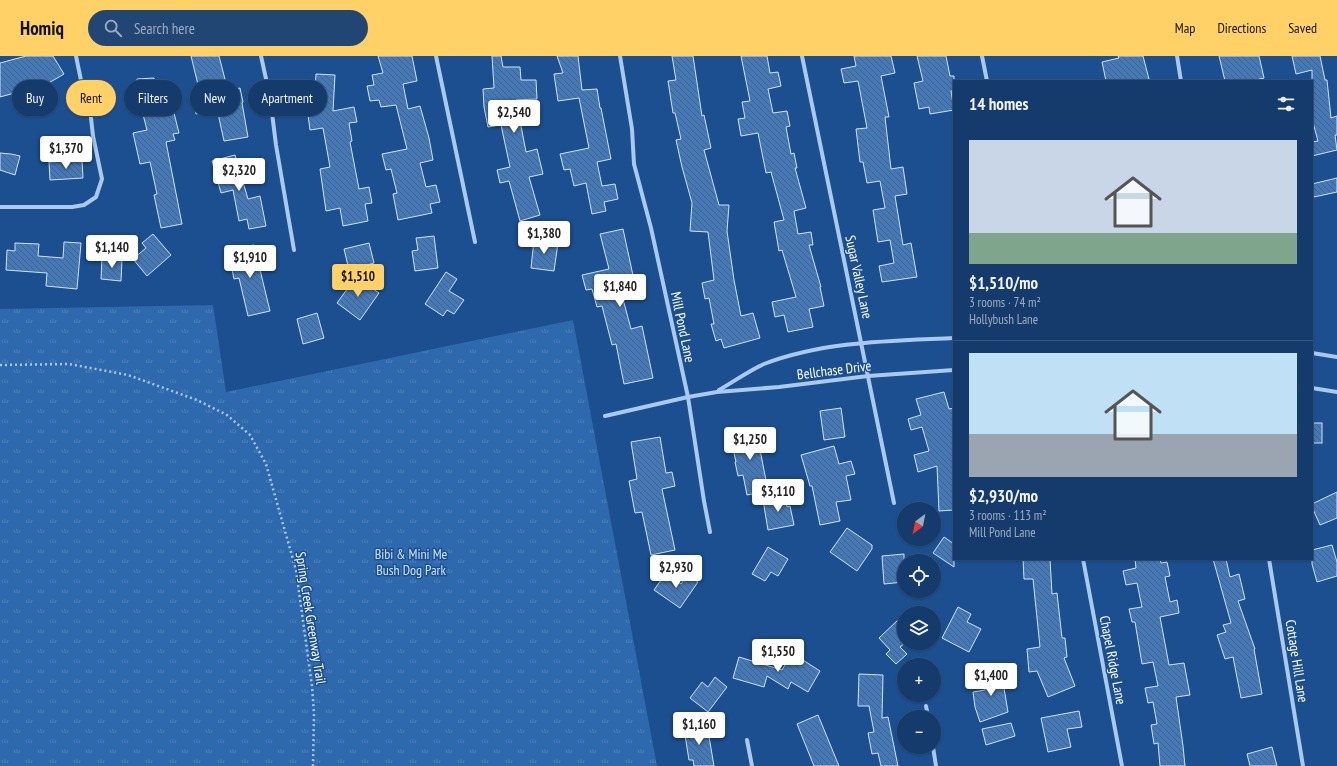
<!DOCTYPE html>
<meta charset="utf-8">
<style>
:root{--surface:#143b6b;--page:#214673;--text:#f1f3f6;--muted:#9dadc1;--line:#33557e;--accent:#ffd166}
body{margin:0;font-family:"PT Sans Narrow",sans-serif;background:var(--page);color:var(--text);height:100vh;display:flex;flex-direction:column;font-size:15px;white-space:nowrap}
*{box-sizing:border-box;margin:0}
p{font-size:13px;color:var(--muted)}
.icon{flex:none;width:22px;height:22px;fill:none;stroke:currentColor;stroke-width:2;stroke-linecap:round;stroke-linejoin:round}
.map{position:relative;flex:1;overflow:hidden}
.side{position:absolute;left:953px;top:24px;width:360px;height:480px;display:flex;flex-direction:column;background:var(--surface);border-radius:0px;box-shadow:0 1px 3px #0004,0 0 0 1px var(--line)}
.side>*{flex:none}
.banner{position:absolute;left:12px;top:24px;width:380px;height:36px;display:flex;gap:8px}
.needle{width:26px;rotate:212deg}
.fabs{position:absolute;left:897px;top:446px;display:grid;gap:8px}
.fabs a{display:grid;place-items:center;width:44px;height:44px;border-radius:50%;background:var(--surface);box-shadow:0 1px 3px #0004,0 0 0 1px var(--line);font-size:20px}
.price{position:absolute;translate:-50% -34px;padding:0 9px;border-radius:4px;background:#fff;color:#222;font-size:13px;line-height:26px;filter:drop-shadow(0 1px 2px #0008)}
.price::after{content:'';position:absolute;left:50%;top:24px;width:12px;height:9px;margin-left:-6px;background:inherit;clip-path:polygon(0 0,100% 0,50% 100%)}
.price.selected{background:var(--accent);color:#111}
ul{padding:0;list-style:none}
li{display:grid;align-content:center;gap:8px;height:212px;padding:0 16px}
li+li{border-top:1px solid var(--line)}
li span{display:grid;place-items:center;height:124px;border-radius:0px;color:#555}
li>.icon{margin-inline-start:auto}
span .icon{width:72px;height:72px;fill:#fffc;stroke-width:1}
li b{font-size:17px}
h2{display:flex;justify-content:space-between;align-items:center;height:48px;padding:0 16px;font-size:17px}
.pill{padding:0 14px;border-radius:18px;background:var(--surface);box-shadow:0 1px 3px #0004,0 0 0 1px var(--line);font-size:14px;line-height:36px}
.pill.selected{background:var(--accent);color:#111}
header{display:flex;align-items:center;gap:24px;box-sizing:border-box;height:56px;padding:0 20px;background:var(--accent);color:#111}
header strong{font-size:19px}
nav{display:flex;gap:22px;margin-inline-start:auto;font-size:14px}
.search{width:280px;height:36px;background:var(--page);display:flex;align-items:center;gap:10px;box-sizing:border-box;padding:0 14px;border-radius:22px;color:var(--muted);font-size:15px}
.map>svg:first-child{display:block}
.park{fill:url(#park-tufts)}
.building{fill:url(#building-back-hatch);stroke:#cfe3fa}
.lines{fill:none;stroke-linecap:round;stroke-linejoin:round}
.path{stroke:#a9c9ee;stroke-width:2.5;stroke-dasharray:2 3;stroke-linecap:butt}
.minor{stroke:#a9c9ee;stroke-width:4}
.labels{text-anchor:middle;stroke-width:3;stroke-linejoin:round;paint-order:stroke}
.street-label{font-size:14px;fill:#fff;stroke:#1b4f8f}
.park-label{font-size:14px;fill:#cfe3fa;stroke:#1b4f8f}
</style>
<header>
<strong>Homiq</strong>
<div class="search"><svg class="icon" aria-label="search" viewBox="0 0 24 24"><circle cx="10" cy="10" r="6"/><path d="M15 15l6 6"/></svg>Search here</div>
<nav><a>Map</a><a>Directions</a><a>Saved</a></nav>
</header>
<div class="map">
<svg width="1337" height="710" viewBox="0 0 1337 710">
<defs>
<pattern id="park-tufts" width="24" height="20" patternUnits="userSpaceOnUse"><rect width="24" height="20" fill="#2e69ad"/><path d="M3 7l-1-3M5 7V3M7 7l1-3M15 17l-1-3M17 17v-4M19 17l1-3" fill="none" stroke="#4d80b9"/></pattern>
<pattern id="building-back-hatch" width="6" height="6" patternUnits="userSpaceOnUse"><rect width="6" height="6" fill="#4478b7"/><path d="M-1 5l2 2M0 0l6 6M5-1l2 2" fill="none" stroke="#486282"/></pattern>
</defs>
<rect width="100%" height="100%" fill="#1b4f8f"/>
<!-- park -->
<polygon class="park" points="213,249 226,336 573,264 657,710 0,710 0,253"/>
<!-- building -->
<g class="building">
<polygon points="26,0 53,0 64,18 35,35 33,32 0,41 0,7"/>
<polygon points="191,0 219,0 228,35 240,32 243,46 242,47 248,81 224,85 217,53 196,58 193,43 201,41"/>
<polygon points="378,0 412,0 417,25 403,28 408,53 420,50 429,82 433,104 420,107 426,131 436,129 440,146 430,148 432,157 398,164 393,138 397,137 391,113 386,114 382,98 407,93 396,49 381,51 379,44 370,45 367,30 374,29 372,19 383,17"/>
<polygon points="492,0 501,0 503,11 520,11 521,24 536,24 537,43 516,44 526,96 537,93 543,118 529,121 540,159 520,165 509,125 500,127 497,114 510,111 501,69 488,71 484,51 483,33 494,32"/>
<polygon points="557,0 578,0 582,34 597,33 600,52 601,52 611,103 597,106 602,130 615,128 618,143 604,146 606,155 592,158 586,127 574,130 570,113 564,114 560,98 589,92 579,42 558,45 554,18 563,17"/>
<polygon points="672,0 693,0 702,60 704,59 711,92 704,94 719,149 729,149 727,175 734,224 741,260 753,257 760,282 724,292 721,283 716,285 711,268 714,268 709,242 705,243 702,227 714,224 708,176 690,175 692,147 682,111 676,84 681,83 675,57 673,57 668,25 676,24"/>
<polygon points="741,0 767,0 770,17 778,16 781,30 768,33 773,57 787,55 790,70 786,71 791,98 794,97 797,112 795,112 806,152 794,155 798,178 811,176 813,189 809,189 821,231 820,231 824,250 809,253 813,271 788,276 784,259 775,261 772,246 796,241 782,194 779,195 774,166 784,164 771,116 766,117 758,77 741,80 738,63 745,62 742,46 750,45"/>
<polygon points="854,0 891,0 895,17 881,20 889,61 885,61 891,113 903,111 907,138 895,140 903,189 911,187 917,221 882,226 879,210 894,207 890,184 878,186 873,154 885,152 880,125 867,127 863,106 860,106 856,73 867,72 858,25 844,27 841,13 856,10"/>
<polygon points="917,0 946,0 950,20 954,20 954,34 951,35 954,54 930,58 929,51 919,53 914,27 923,25"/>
<polygon points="1118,0 1143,0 1149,23 1141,25 1106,25 1102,6 1119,2"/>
<polygon points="1219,0 1259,0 1264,22 1251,25 1225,25"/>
<polygon points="1292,0 1320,0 1325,24 1327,24 1331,62 1337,60 1337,79 1335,79 1337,94 1312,100 1312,86 1318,85 1312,63 1312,14 1296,18"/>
<polygon points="316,18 335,19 333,55 354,51 357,66 349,67 352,85 350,86 359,133 369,131 372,147 365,148 368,165 343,170 340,152 326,155 320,113 330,111 323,72 310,74 308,59 314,58"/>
<polygon points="154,22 155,58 173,53 179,77 173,78 175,84 166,86 182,168 161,172 154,139 157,138 150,106 140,108 133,77 147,74 140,47 138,47 137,23"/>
<polygon points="0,97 11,98 20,100 15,119 0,114"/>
<polygon points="235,99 248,143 260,140 266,170 249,173 247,163 239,165 233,134 221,137 212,105"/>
<polygon points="82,104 83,122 50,124 49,106"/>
<polygon points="1337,122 1337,136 1314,141 1312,128"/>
<polygon points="623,173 634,224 619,228 631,273 642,270 653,322 624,328 616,288 612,289 602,250 597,251 592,233 586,234 582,219 609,213 600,178"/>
<polygon points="153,178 171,199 147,220 133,203 146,192 142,187"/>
<polygon points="434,180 438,212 415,215 412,195 418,194 416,182"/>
<polygon points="534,184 558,187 554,215 531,212"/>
<polygon points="64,186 81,187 77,233 46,230 47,217 6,214 7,194 15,195 15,187 39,188 38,200 63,202"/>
<polygon points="369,187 374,207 349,214 344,193"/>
<polygon points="254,189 270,255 248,260 239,222 234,223 228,194"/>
<polygon points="102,201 122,203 121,225 101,223"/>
<polygon points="446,216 457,223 449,235 464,244 454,258 447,254 443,260 425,248"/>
<polygon points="356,221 379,237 360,264 337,247"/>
<polygon points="317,257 324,282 303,288 297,263"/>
<polygon points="944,336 949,353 954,352 954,454 939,455 937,410 918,416 914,399 929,395 922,371 911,374 908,363 921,359 916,343"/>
<polygon points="841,352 845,381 824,384 820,355"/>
<rect x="1312" y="367" width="10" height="20"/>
<polygon points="756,373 768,435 747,439 743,419 738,420 735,406 736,406 730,379"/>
<polygon points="660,381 666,417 672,416 675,430 662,433 675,494 651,499 642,456 635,457 629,425 637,423 631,386"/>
<polygon points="834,390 839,408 851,405 855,418 846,420 851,444 836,446 840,465 820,469 812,430 810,430 801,399"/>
<polygon points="1337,436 1337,462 1320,469 1312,451 1312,448"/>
<polygon points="784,440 787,451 790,450 794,469 768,474 763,444"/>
<polygon points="847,472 872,489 872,493 857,515 830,496"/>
<polygon points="944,481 954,488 954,511 933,497"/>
<polygon points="1332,489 1337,506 1337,520 1317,526 1312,508 1312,494"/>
<polygon points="768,491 788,503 778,520 771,516 765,525 752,518"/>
<polygon points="904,498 904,526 884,528 882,500"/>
<polygon points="1023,503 1050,503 1052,538 1057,537 1062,582 1065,582 1067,601 1064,602 1075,630 1048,641 1037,615 1029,616 1027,593 1040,591 1033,523 1024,523"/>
<polygon points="1135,503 1160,503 1161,507 1167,506 1170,520 1165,521 1170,546 1177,544 1179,557 1160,561 1169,609 1184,607 1190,639 1176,641 1183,690 1185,710 1160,710 1158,687 1154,688 1151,669 1157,668 1153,646 1148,647 1145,632 1158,630 1153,606 1142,608 1135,566 1132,566 1129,553 1142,551 1137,527 1126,529 1123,515 1136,512"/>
<polygon points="1213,503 1226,503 1230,521 1239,518 1245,543 1238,545 1255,593 1254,593 1262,638 1241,642 1233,601 1225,603 1217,579 1226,576 1223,569 1231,567"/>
<polygon points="666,517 681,528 687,519 698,526 680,552 654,534"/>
<polygon points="958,551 971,558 967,566 981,573 969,596 942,582"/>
<polygon points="899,563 904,568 904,588 900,591 907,598 896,608 886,598 890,594 879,582"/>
<polygon points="792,597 820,615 808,636 791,626 788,633 767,620 764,631 733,622 739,601 782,614"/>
<polygon points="1001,614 1008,656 980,666 975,651 973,636 985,634 982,617"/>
<polygon points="859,618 883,619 882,662 888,661 898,710 881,710 878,697 872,698 868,677 874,676 869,650 858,650"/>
<polygon points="715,621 727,631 708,656 690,642 702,626 708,631"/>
<polygon points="1079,655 1082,671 1067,673 1071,691 1048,696 1041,662"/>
<polygon points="818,659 839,710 814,710 797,668"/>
<polygon points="1011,667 1015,680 986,689 982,673"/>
<polygon points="707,669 714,710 694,710 693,704 689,704 684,673"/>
<polygon points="1272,691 1277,710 1250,710 1247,698"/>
</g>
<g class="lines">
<!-- path -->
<polyline class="path" points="0,309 69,308 128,319 197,344 227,359 250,379 266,408 296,514 312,630 314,658 313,710"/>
<!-- minor -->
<g class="minor">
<polyline points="261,0 270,41 276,89 294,194"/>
<polyline points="436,0 475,186"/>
<polyline points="620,0 632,73 634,108 651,172 688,341 704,445 710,476"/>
<polyline points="802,0 894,447"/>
<polyline points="982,0 987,25"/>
<polyline points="1177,0 1181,25"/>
<polyline points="0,151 72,151 84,149 96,141 102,123 93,80 90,53 83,34 76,0"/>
<polyline points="1312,297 1337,301"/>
<polyline points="1312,332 1337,336"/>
<path d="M719,334c14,-8 31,-20 45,-26 60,-23 127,-23 190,-26"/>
<polyline points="605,360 688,341 717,336 779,331 868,320 954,314"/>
<polyline points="1083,503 1122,710"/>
<polyline points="1269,503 1303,710"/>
<polyline points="926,650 928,661"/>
<polyline points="747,684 752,710"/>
<polyline points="933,691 936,710"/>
</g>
</g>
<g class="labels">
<!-- street labels -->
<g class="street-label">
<text transform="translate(859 221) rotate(78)" y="5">Sugar Valley Lane</text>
<text transform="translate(683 271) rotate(78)" y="5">Mill Pond Lane</text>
<text transform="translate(834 314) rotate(-7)" y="5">Bellchase Drive</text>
<text transform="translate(311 562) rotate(81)" y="5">Spring Creek Greenway Trail</text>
<text transform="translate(1113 604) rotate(79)" y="5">Chapel Ridge Lane</text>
<text transform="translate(1297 605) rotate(81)" y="5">Cottage Hill Lane</text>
</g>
<!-- park labels -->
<g class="park-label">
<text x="411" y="503">Bibi &amp; Mini Me<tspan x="411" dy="16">Bush Dog Park</tspan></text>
</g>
</g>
</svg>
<div class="fabs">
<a><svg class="needle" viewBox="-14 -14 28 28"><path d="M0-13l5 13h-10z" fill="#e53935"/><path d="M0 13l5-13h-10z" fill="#9dadc1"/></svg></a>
<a><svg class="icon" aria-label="locate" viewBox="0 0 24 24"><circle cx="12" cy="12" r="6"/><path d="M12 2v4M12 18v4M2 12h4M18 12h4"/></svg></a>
<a><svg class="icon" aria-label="layers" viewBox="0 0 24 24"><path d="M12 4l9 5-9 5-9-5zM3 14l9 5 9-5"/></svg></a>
<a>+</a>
<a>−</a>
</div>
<b class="price" style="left:514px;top:78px">$2,540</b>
<b class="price" style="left:66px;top:114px">$1,370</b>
<b class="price" style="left:239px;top:136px">$2,320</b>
<b class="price" style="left:544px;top:199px">$1,380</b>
<b class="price" style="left:112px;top:213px">$1,140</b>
<b class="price" style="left:250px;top:223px">$1,910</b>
<b class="price selected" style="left:358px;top:242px">$1,510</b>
<b class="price" style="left:620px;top:252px">$1,840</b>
<b class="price" style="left:750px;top:405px">$1,250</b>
<b class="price" style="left:778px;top:457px">$3,110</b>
<b class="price" style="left:676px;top:533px">$2,930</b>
<b class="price" style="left:778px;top:617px">$1,550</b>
<b class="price" style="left:991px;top:641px">$1,400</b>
<b class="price" style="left:699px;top:690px">$1,160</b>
<div class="banner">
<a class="pill">Buy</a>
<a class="pill selected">Rent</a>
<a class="pill">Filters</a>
<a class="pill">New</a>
<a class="pill">Apartment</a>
</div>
<section class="side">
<h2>14 homes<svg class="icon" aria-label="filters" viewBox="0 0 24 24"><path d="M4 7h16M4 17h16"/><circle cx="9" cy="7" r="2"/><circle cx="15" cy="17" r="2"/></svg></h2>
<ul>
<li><span style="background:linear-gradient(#c9d6e8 75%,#7fa58c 0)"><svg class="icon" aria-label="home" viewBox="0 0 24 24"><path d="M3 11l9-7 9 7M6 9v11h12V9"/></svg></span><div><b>$1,510/mo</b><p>3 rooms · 74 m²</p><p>Hollybush Lane</p></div></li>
<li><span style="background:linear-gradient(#bfe0f5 65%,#9aa5b1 0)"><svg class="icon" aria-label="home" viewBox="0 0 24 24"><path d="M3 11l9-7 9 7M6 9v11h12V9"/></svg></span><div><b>$2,930/mo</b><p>3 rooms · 113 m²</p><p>Mill Pond Lane</p></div></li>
</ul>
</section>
</div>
